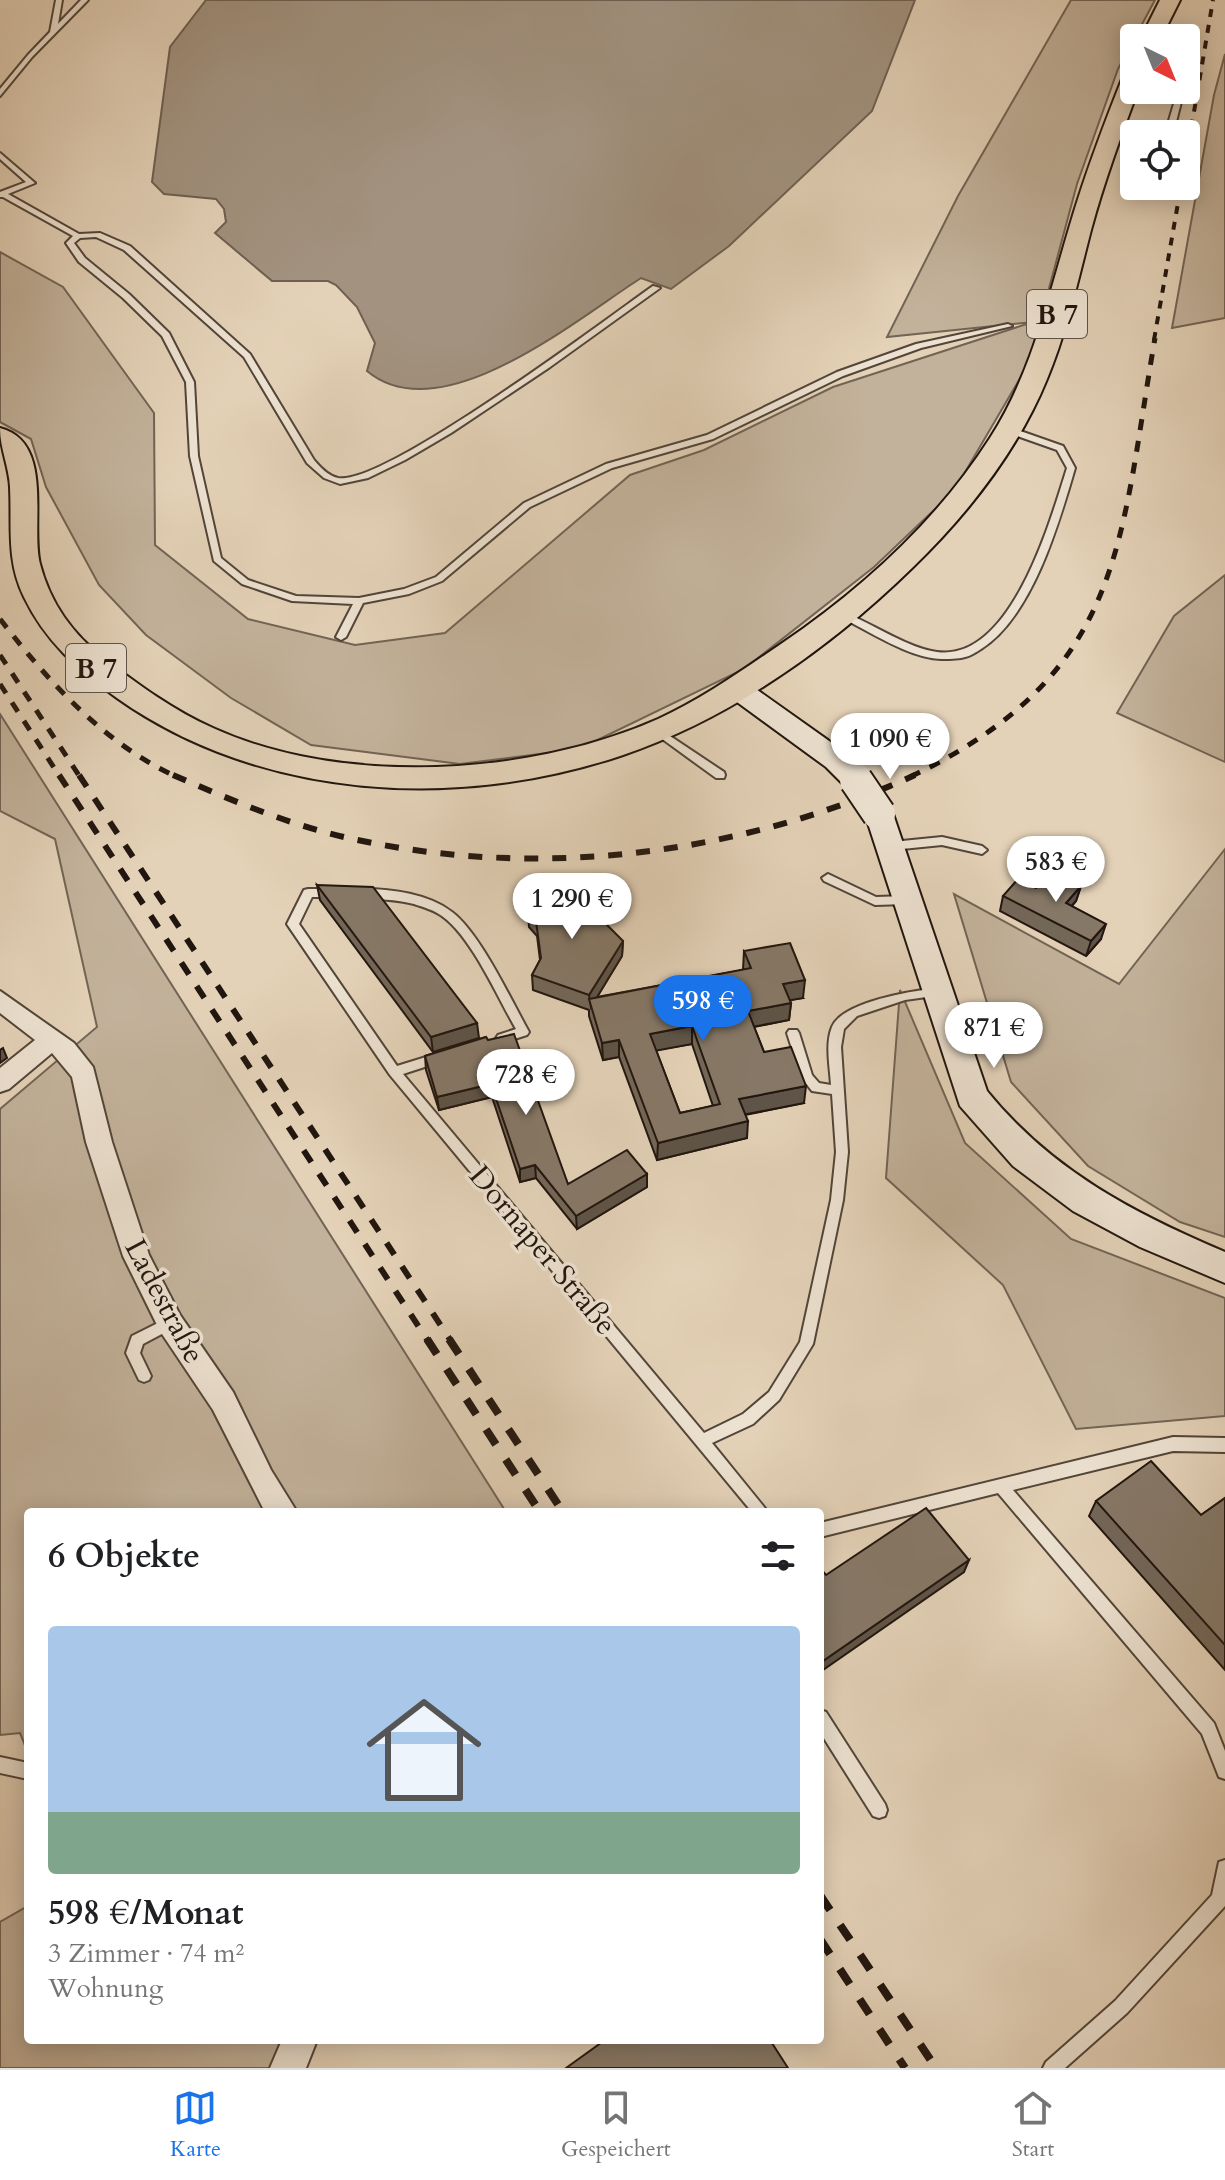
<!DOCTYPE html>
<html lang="de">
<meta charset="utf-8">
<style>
:root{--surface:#fff;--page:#f2f2f2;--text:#202124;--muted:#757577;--line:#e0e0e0;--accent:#1a73e8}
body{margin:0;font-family:Cardo,serif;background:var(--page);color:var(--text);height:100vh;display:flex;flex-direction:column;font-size:30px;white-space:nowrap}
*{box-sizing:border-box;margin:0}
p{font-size:26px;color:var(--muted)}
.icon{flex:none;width:44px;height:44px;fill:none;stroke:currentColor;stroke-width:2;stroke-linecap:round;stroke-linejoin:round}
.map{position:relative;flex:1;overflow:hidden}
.panel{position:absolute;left:24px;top:1508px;width:800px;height:536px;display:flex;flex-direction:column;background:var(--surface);border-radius:8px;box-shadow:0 4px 20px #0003}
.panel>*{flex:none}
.needle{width:52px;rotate:137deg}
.controls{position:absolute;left:1120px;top:24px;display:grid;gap:16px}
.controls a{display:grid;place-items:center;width:80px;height:80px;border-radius:8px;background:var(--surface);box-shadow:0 4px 20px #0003;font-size:40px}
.price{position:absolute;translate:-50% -68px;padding:0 18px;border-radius:28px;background:#fff;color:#222;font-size:26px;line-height:52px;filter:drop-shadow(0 2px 4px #0008)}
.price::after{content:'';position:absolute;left:50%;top:48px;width:24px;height:18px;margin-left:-12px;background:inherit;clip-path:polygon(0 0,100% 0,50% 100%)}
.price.active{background:var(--accent);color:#fff}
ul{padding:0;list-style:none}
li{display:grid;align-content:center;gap:16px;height:424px;padding:0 24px}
li span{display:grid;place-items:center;height:248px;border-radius:8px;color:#555}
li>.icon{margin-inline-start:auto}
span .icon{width:144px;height:144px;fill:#fffc;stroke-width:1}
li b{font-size:34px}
h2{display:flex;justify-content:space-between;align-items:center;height:96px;padding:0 24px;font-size:34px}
.tabs{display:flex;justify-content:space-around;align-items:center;height:112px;border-top:2px solid var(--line);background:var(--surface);font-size:22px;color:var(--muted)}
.tabs a{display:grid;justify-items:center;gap:4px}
.tabs .active{color:var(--accent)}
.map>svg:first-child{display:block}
.green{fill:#c3b29b;stroke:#726455;stroke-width:2}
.water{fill:#a2927f;stroke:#6e6052;stroke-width:2}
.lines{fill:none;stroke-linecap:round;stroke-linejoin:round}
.lane-casing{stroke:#524539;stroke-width:4}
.street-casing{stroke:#524539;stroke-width:4}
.secondary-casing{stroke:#21160f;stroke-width:4}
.primary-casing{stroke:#21160f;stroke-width:4}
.lane{fill:#ede2d1;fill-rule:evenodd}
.street{fill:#ede2d1;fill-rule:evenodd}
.secondary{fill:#ede2d1;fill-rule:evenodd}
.primary{fill:#e4d2b8;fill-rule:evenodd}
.rail-far3{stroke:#21160f;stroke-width:4;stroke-dasharray:8 8;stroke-linecap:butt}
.rail-far2{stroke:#21160f;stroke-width:5;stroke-dasharray:11 11;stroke-linecap:butt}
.rail-far1{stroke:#21160f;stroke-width:6;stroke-dasharray:14 14;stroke-linecap:butt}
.rail{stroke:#21160f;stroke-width:8;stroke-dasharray:18 18;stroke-linecap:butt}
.secondary-bridge-casing{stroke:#21160f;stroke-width:36;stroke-linecap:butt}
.secondary-bridge{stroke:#ede2d1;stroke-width:32}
.wall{fill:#736759;stroke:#21160f;stroke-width:2;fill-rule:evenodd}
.shaded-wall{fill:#5e5448;stroke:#21160f;stroke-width:2}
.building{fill:#867867;stroke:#21160f;stroke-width:2;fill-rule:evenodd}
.labels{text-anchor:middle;stroke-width:7;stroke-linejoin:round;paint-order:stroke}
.shield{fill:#ede2d1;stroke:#5e5349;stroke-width:2}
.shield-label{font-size:28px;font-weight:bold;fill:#21160f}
.street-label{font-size:30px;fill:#21160f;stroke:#ede2d1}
</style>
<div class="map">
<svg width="1225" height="2068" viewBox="0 0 1225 2068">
<rect width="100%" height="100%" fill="#e4d2b8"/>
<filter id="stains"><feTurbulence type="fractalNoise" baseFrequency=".0025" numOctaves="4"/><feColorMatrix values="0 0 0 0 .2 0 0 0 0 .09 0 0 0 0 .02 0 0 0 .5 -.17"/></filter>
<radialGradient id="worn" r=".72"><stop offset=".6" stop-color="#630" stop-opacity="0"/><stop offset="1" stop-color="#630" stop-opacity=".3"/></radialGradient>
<!-- green -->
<g class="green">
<polygon points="1071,0 1155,0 1118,69 1077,184 1029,363 954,491 874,567 744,669 579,749 460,764 311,745 231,698 146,635 99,585 46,487 31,439 0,422 0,252 63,287 154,413 155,545 248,619 355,645 445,633 630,475 704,450 833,387 1033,322 887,337 958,196"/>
<polygon points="1225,54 1225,318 1172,328 1214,95"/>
<polygon points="1225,575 1225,762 1117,713 1174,616"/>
<polygon points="0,714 506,1512 28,1512 28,1753 20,1733 0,1735 0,1109 97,1027 55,839 0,811"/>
<polygon points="1225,849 1225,1237 1180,1222 1088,1166 1011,1082 954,894 1119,984"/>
<polygon points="900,990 965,1143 1071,1239 1225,1298 1225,1416 1076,1429 1003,1285 886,1178"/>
<polygon points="28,1906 28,2040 296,2040 286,2068 0,2068 0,1922"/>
</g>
<!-- water -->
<path class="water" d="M206,0h709l-43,111 -143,135 -58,43 -30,-11c-64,41 -200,155 -274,93l8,-28 -18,-36 -21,-22 -8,-4h-56l-57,-48 11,-11 -2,-13 -8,-10 -52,-5 -12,-12 18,-135z"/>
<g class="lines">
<defs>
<g id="lane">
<polygon points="56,0 62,0 58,24 81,0 88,0 32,57 0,96 0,89 28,55 50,32"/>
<polygon points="1178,90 1184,90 1173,134 1165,134"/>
<path d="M0,153l35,30 -27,11 71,40 21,-1 30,13 120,108 64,106c6,7 14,16 24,18 46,8 267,-158 315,-192l7,2 -110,79 -99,66 -46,27 -37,18 -28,6 -16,-6 -17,-15 -63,-106 -120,-107 -28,-13 -16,1 -6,5 11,15 44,36 40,39 25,49 4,74 23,102 27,22 48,16 63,2 45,-9 32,-12 88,-74 82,-39 101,-29 130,-63 79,-28 92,-20 4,2 -91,22 -78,28 -130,63 -101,29 -82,39 -88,74 -33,13 -46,9 -17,34 -5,3 -5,-3 17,-33 -61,-3 -50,-17 -28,-23 -24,-105 -4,-74 -24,-46 -39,-38 -44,-36 -13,-19 7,-7 -70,-39h-3v-5l26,-10 -26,-23z"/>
<path d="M1009,427l54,19 12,22c-16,55 -43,149 -94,181 -5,3 -10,7 -16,8 -7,2 -17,2 -24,2 -32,-1 -72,-28 -101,-42v-4h6c28,12 62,35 91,39 74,10 113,-130 130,-184l-10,-18 -51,-18 -1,-2z"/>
<polygon points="658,728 724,772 725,775 724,778 716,778 654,733 653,731"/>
<polygon points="942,837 982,846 987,850 982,854 942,845 892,850 887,846 892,842"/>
<polygon points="828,874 876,897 907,896 913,900 907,904 875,905 824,881 822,878"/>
<path d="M308,889h25l6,4 -6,4h-21l-13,27 98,142 42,-13 4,2 2,3 -2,3 -40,13 301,359 39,-19 26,-22 31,-50 31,-142 5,-48 -4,-58 -20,-3 -11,-14 -14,-44 2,-3h8l2,3 13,42 7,8 12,2c-1,-18 -6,-41 1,-58 10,-25 80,-36 105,-39l4,1 2,3 -2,3 -36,5 -48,16 -13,13 -3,18 7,105 -5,48 -30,144 -34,56 -26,24 -41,19 56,69h-16l-362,-437 -103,-151 17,-34z"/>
<path d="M363,889c29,0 66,5 89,23 28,21 59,88 77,120l-2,3 -25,8 -4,-2 -2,-3 2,-3 18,-6c-18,-31 -45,-93 -74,-113 -8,-6 -19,-9 -28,-12 -18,-5 -37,-4 -55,-8l-2,-3 2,-3z"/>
<polygon points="170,1317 175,1319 177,1323 175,1327 143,1344 140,1353 151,1376 149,1380 144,1382 139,1380 126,1353 132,1336"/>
<polygon points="1173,1437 1225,1438 1225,1452 1173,1451 1013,1490 1214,1723 1225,1751 1225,1779 1219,1777 1202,1734 998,1493 820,1537 820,1523"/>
<polygon points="820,1710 826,1712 885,1804 887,1810 885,1816 879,1818 873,1816 820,1732"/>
<polygon points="0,1757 28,1763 28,1779 0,1773"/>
<polygon points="1225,1860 1225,1906 1127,2013 1065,2068 1043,2068 1046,2062 1115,2001 1212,1895 1219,1862"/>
</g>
<g id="street">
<polygon points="0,991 74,1043 93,1067 112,1142 149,1255 180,1315 233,1392 271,1470 297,1512 265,1512 213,1410 160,1331 123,1256 86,1142 72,1077 52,1053 9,1089 0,1092 0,1068 35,1040 0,1013"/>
<polygon points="282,2040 317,2040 306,2068 270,2068"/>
</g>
<g id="secondary">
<polygon points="736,679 746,682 846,753 870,780 866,787 856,790 846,787 826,767 726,694 723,688 726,682"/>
<path d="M879,804l10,3 4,7 94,277c64,79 146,122 238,161v31l-85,-36 -67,-36 -60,-45 -53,-60 -95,-292 4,-7z"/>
</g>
<g id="primary">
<polygon points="1160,0 1180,0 1161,38 1141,38"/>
<path d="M1134,68v22h4c-17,46 -34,92 -47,140 -13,50 -24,101 -44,149 -29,71 -80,136 -135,189 -81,79 -182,151 -289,187 -165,56 -362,45 -506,-57 -39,-28 -72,-57 -93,-101 -18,-37 -12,-70 -14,-110 -1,-21 -10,-38 -10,-59 55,14 30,97 40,136 10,39 34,72 66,96 33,25 68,51 107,68 129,59 317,48 445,-9 44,-20 83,-48 123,-75 81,-55 156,-123 209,-206 42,-65 58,-140 80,-213 15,-51 34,-101 54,-151z"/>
</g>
</defs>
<!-- lane casing -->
<use href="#lane" class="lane-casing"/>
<!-- street casing -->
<use href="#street" class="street-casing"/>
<!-- secondary casing -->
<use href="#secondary" class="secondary-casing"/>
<!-- primary casing -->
<use href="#primary" class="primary-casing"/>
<!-- lane -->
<use href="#lane" class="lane"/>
<!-- street -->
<use href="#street" class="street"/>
<!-- secondary -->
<use href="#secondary" class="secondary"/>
<!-- primary -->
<use href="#primary" class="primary"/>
<!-- rail-far3 -->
<g class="rail-far3">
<polyline points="1186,159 1213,0"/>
<polyline points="1154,340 1181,186"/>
</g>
<!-- rail-far2 -->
<g class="rail-far2">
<path d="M0,619c48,62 104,125 177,158"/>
<polyline points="0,655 80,777"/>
<polyline points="0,684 60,777"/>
<path d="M910,777c215,-103 209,-232 245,-439"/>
</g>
<!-- rail-far1 -->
<g class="rail-far1">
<polyline points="59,775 428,1341"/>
<polyline points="79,775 451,1341"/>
<path d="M173,775c56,24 111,48 171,62 191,44 394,19 571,-62"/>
</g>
<!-- rail -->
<g class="rail">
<polyline points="427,1339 540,1512"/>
<polyline points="449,1339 563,1512"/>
<polyline points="820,1895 936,2068"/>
<polyline points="820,1939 905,2068"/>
</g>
<defs>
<polyline id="secondary-bridge" points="856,780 879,814"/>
</defs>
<!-- secondary-bridge casing -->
<use href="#secondary-bridge" class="secondary-bridge-casing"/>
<!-- secondary-bridge -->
<use href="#secondary-bridge" class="secondary-bridge"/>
</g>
<!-- wall -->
<g class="wall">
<polygon points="317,885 479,1038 433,1052 320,900"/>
<polygon points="1081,886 1076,901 1072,906 1101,939 1086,956 1000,911 1003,896 1036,888"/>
<path d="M528,912l95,29 -1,15 -25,41 146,-27 1,-19 59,47 -14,2 2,3 -2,17 -35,7 10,25 40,51 -59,12 2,23 -90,22 -38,-103 -16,3 -14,-44v-6l-56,-20 -1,-15 8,-15 -3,-24 -8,-9zM692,1044l21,62 -33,7 -24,-63z"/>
<polygon points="486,1037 568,1184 647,1174 647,1187 577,1229 536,1178 520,1182 492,1097 439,1110 426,1070 425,1056"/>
<polygon points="1225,1498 1225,1670 1089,1516 1096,1501 1201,1515"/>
</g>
<!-- shaded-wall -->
<g class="shaded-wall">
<polygon points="1081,886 1076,901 1061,918 1066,903"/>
<polygon points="1106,924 1101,939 1086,956 1091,941"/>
<polygon points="623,941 622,956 591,1007 589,995"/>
<polygon points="805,980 803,998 781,1002 783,984"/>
<polygon points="791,1003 789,1020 747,1028 748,1011"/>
<polygon points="477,1023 479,1038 433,1052 431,1037"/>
<polygon points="692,1026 692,1044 649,1052 650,1034"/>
<polygon points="619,1040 619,1057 603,1060 602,1043"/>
<polygon points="3,1048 7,1058 0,1063 0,1050"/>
<polygon points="491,1084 492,1097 439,1110 437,1097"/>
<polygon points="806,1086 804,1103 737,1116 739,1099"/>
<polygon points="748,1121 747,1138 657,1160 658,1143"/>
<polygon points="535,1165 536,1178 520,1182 520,1169"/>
<polygon points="647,1174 647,1187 577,1229 576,1216"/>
<polygon points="969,1560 964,1572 820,1672 820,1663"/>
</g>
<!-- building -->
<g class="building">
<polygon points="1051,871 1081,886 1066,903 1106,924 1091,941 1003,896 1018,879 1036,888"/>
<polygon points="317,885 373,887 477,1023 431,1037"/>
<polygon points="567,885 623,941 589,995 532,975 541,958 536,921 528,912 546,893"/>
<path d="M790,943l15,37 -22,4 8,19 -43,8 16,41 27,-5 15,39 -67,13 9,22 -90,22 -39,-103 -17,3 -13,-44 162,-31 -7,-17zM692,1026l28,78 -40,9 -30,-79z"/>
<polygon points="514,1034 568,1184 627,1150 647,1174 576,1216 535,1165 520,1169 491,1084 437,1097 425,1056 486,1037 488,1040"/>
<polygon points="1151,1461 1201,1515 1225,1498 1225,1645 1096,1501"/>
<polygon points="926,1508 969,1560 820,1663 820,1568 826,1575"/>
<polygon points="605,2040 770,2040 788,2068 566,2068"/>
</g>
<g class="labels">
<!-- shield labels -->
<g class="shield">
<rect x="1027" y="290" width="60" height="48" rx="6"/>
<rect x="66" y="644" width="60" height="48" rx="6"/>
</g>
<g class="shield-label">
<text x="1057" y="324">B 7</text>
<text x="96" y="678">B 7</text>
</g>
<!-- street labels -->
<g class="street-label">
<text transform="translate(543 1250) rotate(50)" y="10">Dornaper Straße</text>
<text transform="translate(165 1301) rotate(62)" y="10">Ladestraße</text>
</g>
</g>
<rect width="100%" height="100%" filter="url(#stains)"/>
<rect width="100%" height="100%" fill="url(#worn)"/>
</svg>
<div class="controls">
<a><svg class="needle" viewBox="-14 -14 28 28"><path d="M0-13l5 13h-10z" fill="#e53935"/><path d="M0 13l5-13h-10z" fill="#757577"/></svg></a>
<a><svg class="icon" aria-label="locate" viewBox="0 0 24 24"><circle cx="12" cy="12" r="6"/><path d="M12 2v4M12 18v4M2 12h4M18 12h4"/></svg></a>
</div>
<b class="price" style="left:890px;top:781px">1 090 €</b>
<b class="price" style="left:1056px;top:904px">583 €</b>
<b class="price" style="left:572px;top:941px">1 290 €</b>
<b class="price active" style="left:703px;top:1043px">598 €</b>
<b class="price" style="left:994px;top:1070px">871 €</b>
<b class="price" style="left:526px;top:1117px">728 €</b>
<section class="panel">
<h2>6 Objekte<svg class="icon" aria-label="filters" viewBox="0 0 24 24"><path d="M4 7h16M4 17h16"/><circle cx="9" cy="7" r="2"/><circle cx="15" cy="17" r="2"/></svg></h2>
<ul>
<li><span style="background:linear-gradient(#a9c7e8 75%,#7fa58c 0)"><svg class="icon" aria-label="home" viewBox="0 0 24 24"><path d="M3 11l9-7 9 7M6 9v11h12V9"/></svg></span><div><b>598 €/Monat</b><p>3 Zimmer · 74 m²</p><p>Wohnung</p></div></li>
</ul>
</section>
</div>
<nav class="tabs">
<a class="active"><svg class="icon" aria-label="map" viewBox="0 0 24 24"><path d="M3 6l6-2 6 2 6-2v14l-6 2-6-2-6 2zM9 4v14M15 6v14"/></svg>Karte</a>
<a><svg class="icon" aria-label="saved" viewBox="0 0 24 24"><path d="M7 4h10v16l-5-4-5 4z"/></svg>Gespeichert</a>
<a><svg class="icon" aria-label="home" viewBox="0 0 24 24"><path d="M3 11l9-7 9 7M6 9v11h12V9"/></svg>Start</a>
</nav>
